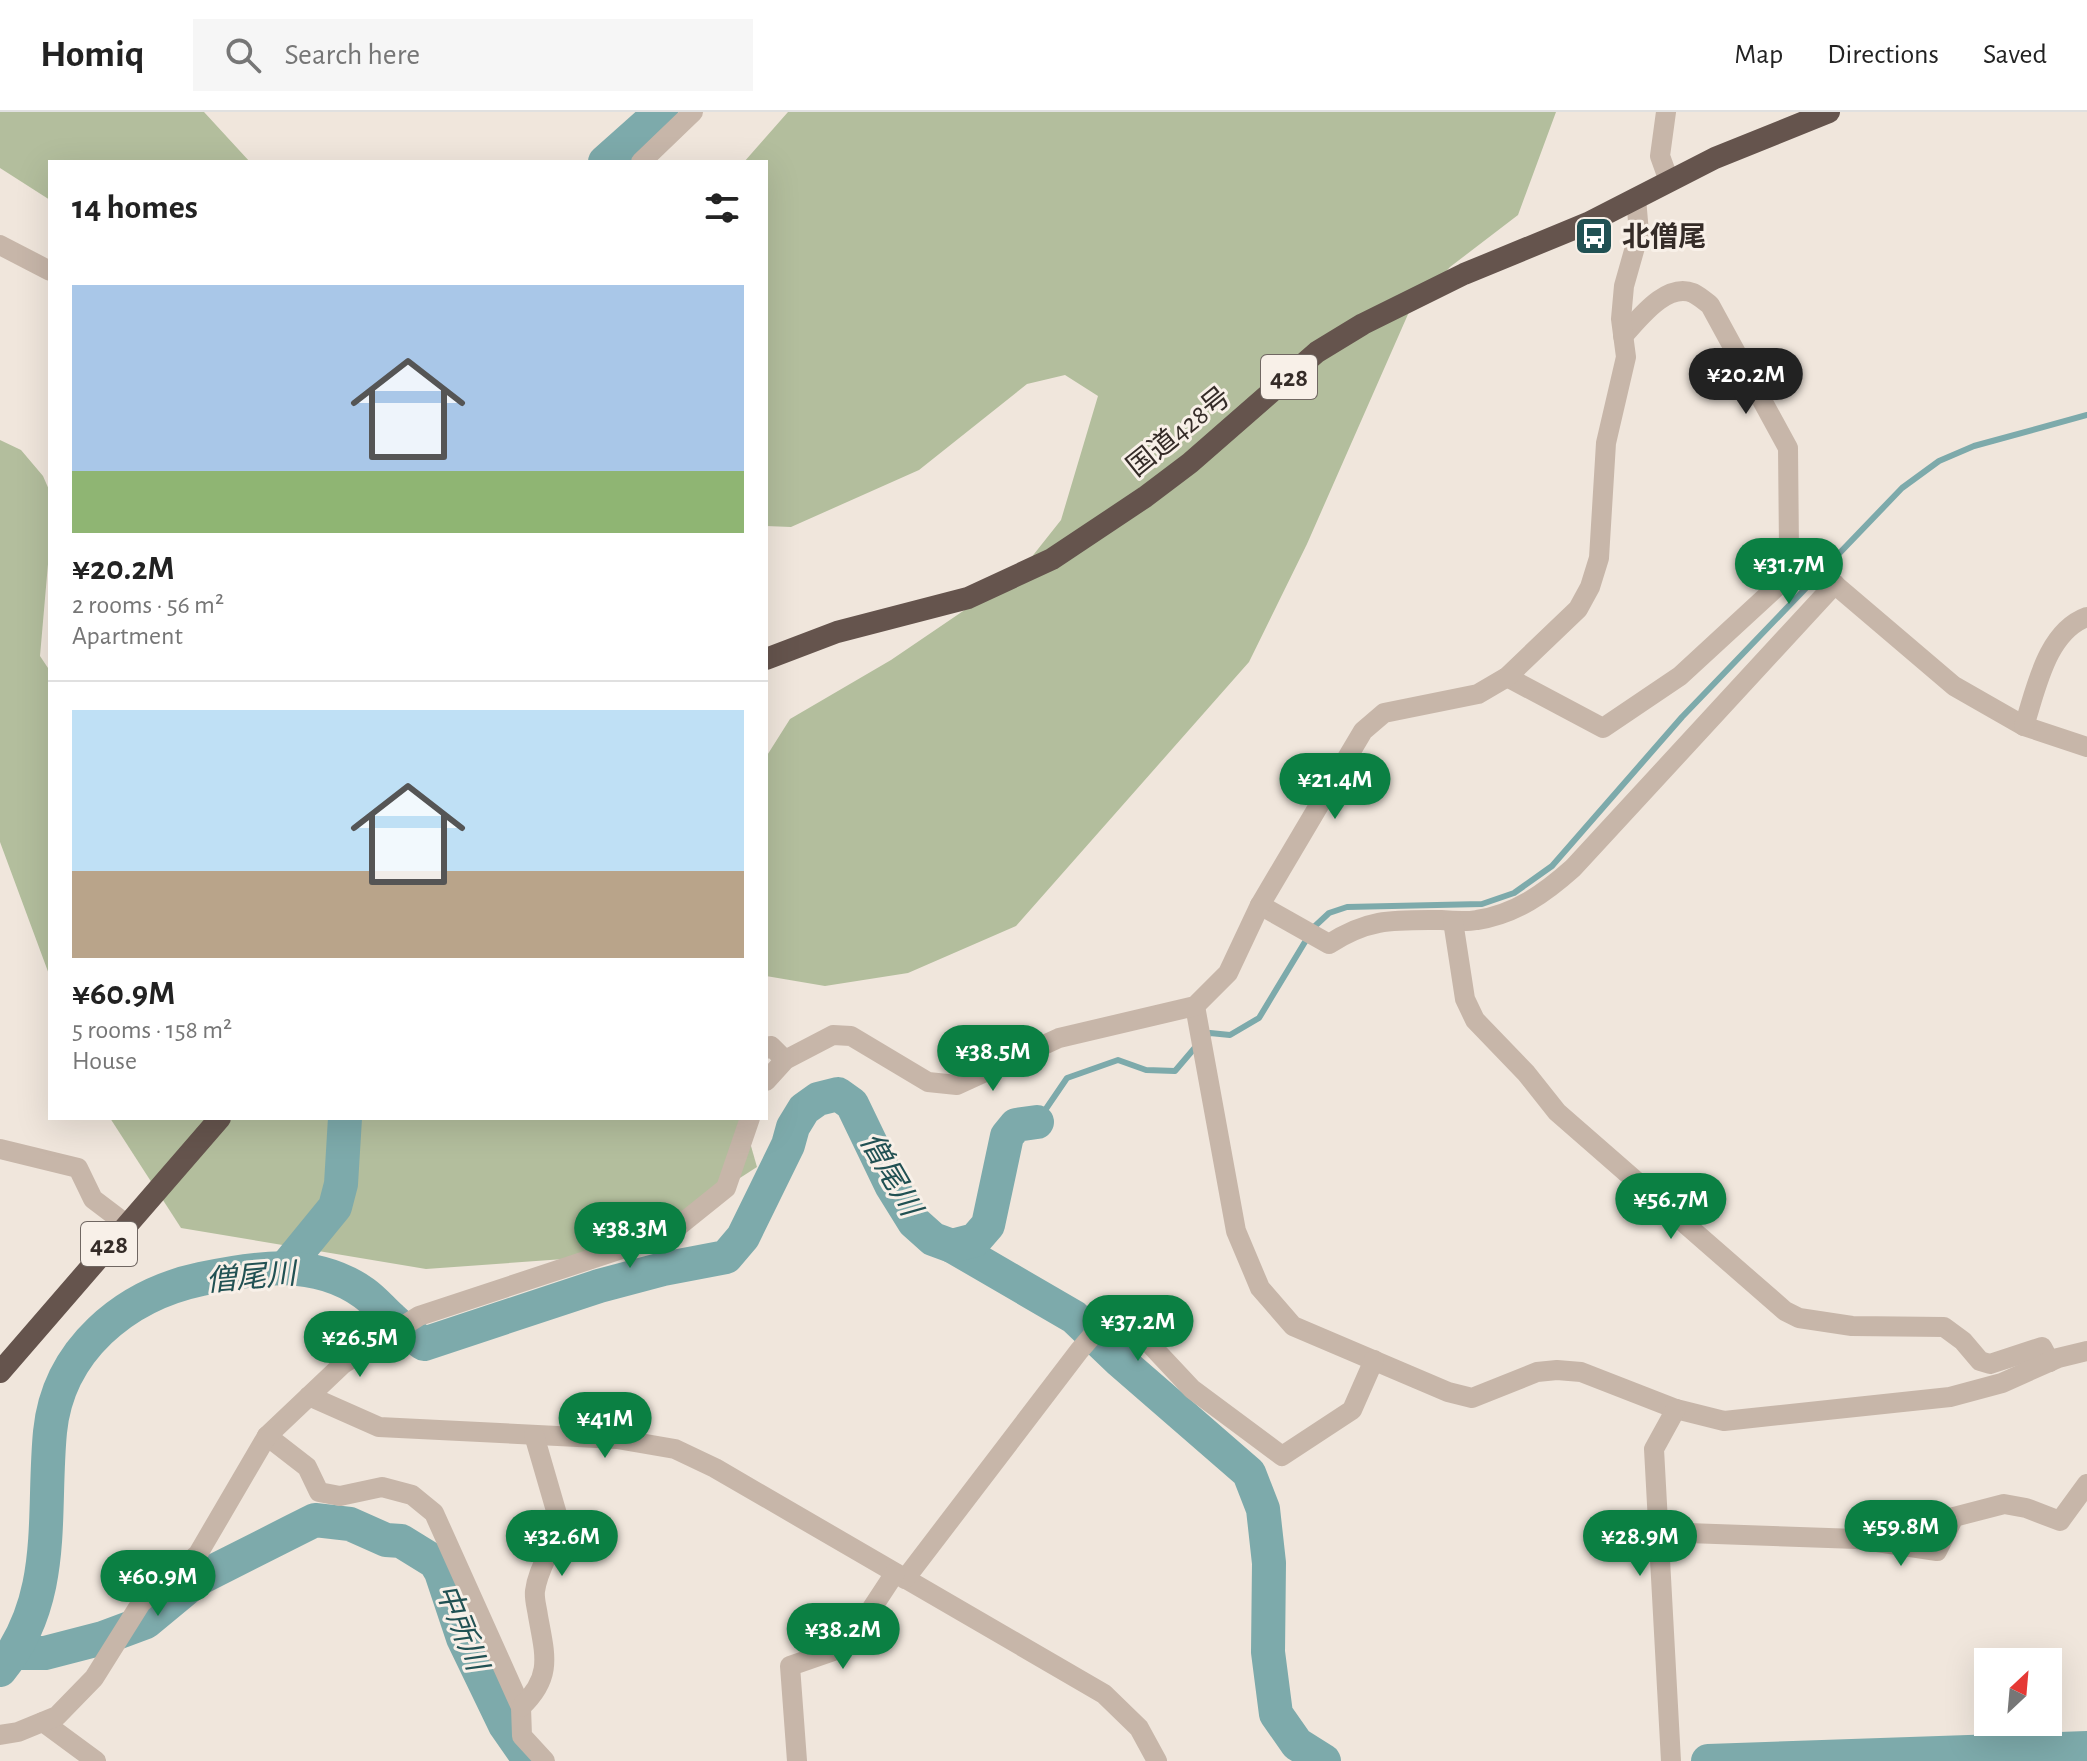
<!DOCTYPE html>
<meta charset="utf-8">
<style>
:root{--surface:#fff;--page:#f6f6f6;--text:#222;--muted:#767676;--line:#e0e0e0;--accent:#0b8043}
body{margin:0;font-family:"Alegreya Sans","Noto Sans JP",sans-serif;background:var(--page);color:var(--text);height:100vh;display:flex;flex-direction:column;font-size:30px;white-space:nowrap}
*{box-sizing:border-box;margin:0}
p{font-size:26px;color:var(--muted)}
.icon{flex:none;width:44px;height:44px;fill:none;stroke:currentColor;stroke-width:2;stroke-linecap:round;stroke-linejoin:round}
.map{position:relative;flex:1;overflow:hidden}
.side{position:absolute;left:48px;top:48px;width:720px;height:960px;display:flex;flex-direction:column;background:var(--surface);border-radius:0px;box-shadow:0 8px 32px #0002}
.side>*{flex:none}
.needle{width:52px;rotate:26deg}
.controls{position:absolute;left:1974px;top:1536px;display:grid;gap:16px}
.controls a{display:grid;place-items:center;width:88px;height:88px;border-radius:0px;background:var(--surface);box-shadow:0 8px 32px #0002;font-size:40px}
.price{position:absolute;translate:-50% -68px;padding:0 18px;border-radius:28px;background:var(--accent);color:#fff;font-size:26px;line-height:52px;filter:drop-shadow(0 2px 4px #0008)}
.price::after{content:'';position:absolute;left:50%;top:48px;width:24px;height:18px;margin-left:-12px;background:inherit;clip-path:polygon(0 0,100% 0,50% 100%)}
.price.on{background:#222;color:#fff}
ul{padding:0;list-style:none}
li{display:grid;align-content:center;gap:16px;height:424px;padding:0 24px}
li+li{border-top:2px solid var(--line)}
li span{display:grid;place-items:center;height:248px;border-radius:0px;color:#555}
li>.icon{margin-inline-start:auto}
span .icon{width:144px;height:144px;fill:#fffc;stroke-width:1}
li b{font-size:34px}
h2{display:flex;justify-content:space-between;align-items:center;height:96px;padding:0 24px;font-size:34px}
header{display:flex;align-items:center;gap:48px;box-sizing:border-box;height:112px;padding:0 40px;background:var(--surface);border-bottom:2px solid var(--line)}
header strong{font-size:38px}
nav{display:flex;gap:44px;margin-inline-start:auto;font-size:28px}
.search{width:560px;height:72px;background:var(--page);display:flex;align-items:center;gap:20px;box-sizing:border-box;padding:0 28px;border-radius:0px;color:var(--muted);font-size:30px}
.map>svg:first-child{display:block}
.green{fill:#b3be9d}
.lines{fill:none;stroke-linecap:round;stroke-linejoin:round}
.stream{stroke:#7daaab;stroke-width:6}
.river{stroke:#7daaab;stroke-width:34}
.minor{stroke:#c7b6a9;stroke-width:20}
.trunk{stroke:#65544d;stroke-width:22}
.labels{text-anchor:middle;stroke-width:6;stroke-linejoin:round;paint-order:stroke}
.shield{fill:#f8f0e8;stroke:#706762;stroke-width:2}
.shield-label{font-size:26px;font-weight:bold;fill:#352c28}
.poi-label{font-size:28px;font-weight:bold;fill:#352c28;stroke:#f8f0e8;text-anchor:start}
.street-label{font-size:28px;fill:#352c28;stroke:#f8f0e8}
.water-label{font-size:30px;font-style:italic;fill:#215153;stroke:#f8f0e8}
</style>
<header>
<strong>Homiq</strong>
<div class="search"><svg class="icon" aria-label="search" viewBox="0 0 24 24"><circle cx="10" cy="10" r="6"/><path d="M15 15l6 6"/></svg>Search here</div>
<nav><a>Map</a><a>Directions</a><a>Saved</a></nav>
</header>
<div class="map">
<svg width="2087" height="1649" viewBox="0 0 2087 1649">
<rect width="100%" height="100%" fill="#f0e6dc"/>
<!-- green -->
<g class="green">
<polygon points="0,0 204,0 250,50 50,50 50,88 0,56"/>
<polygon points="788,0 1556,0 1518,103 1450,155 1409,200 1307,432 1249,550 1016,814 908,861 825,874 766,864 766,645 790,607 891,548 1019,461 1061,408 1098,284 1065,263 1027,272 919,358 791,415 766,414 766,50 744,50"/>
<polygon points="0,328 21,338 43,364 50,380 50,429 40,544 50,559 50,865 0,730"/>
<polygon points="110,1006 743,1006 757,1055 620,1143 426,1157 181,1116"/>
</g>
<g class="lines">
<!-- stream -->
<g class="stream">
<polyline points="1206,925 1210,921 1230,923 1259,906 1314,815 1329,801 1347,795 1482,792 1514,781 1552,754 1682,605 1902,376 1939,349 1974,334 2087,303"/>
<polyline points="1037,1010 1067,966 1118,948 1146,958 1175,959 1198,932"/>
</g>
<!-- river -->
<g class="river">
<polyline points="605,50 661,0"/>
<polyline points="952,1134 1074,1205 1120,1249 1249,1361 1263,1397 1269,1451 1268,1540 1276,1602 1297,1632 1324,1649"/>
<polyline points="286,1155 335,1095 341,1072 345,1006"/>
<polyline points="14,1541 45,1541 103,1526 146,1510 198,1467 293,1419 315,1408 350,1412 386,1428 401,1429 435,1450 441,1460 463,1526 505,1613 530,1649"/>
<path d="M0,1558c58,-72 42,-153 50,-238 8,-82 75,-137 151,-153 56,-12 114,-21 163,14 10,7 18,17 27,25 10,10 22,18 33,26l175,-58 64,-17 63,-12 17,-20 45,-92 5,-18 11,-18 14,-10 20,-5 14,10 39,81 23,37 19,17 19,7 23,-6 13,-15 19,-89 9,-11 21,-3"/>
<polyline points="1708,1649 2087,1636"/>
</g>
<!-- minor -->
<g class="minor">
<polyline points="1666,0 1660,44 1669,69"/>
<polyline points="641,50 693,0"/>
<polyline points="0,133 50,159"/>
<path d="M1623,224c16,-17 43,-54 70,-43 6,3 12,8 17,12l78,143 1,101 17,11"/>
<polyline points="1507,565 1603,616 1680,564 1806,448 1954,574 2024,614 2087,635"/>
<path d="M2024,614c12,-36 22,-94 63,-109"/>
<path d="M1260,793l69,39c40,-26 65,-24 112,-24 11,1 25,2 36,0 39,-6 68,-27 96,-52l262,-284"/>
<polyline points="1453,809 1465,887 1475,908 1526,961 1557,1000 1785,1199 1799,1206 1852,1214 1944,1215 1963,1229 1980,1249 1990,1252 2042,1235 2050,1250"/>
<polyline points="1195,894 1236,1119 1260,1176 1293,1214 1448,1280 1472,1286 1537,1260 1557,1258 1581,1260 1676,1297 1724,1309 1950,1285 2002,1271 2058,1246 2087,1239"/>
<polyline points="766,937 771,934 785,948"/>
<polyline points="766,969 785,948 833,923 851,924 928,970 957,973 1059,926 1195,894 1228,861 1260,793 1363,619 1384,601 1478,582 1507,565 1578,497 1590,475 1599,446 1606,331 1626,245 1621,207 1624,174 1639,121 1636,86"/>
<polyline points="0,1037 78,1056 93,1087 126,1112"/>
<polyline points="309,1284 379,1315 617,1327 675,1337 715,1356 1104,1582 1139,1616 1157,1649"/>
<polyline points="267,1324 307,1355 319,1380 340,1384 382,1375 412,1383 434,1401 521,1595 522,1624 545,1649"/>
<polyline points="1659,1420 1857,1427 1937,1439 1954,1405 2004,1392 2026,1396 2060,1409 2087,1372"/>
<polyline points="905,1467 1079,1239 1116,1196 1192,1277 1282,1344 1352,1298 1374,1248"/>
<path d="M521,1595c32,-30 24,-52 17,-91 -1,-8 -4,-17 -3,-25 3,-25 21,-45 24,-70l-25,-86"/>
<polyline points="43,1610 96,1649"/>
<polyline points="0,1623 18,1620 57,1604 94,1566 141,1491 198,1442 267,1324 343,1252 419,1204 670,1121 726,1076 750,1006"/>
<polyline points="797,1649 790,1554 839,1537 853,1525 895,1461"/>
<polyline points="1671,1649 1654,1337 1676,1297"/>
</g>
<!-- trunk -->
<g class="trunk">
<polyline points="766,547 837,520 968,486 1052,447 1145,385 1190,351 1317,240 1363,212 1464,162 1588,111 1715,46 1829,0"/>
<polyline points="0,1260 220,1006"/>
</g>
</g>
<!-- icons -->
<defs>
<symbol id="bus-square" viewBox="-11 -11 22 22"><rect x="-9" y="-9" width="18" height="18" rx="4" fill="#215153" stroke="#f8f0e8"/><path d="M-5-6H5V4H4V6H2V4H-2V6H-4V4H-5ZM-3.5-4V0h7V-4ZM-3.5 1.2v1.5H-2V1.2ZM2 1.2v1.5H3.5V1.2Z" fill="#fff"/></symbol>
</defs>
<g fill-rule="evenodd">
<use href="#bus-square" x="1572" y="102" width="44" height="44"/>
</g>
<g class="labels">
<!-- shield labels -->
<g class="shield">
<rect x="1261" y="243" width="56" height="44" rx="6"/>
<rect x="81" y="1110" width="56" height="44" rx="6"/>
</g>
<g class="shield-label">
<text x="1289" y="274">428</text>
<text x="109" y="1141">428</text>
</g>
<!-- poi labels -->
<g class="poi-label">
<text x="1622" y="134">北僧尾</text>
</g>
<!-- street labels -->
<g class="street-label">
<text transform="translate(1178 319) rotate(-39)" y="10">国道428号</text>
</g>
<!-- water labels -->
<g class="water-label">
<text transform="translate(891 1062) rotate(60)" y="10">僧尾川</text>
<text transform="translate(251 1165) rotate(-5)" y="10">僧尾川</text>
<text transform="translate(462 1515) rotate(68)" y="10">中所川</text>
</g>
</g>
</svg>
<div class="controls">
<a><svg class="needle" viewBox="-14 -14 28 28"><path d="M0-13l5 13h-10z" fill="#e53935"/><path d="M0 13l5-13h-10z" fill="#767676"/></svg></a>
</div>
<b class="price on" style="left:1746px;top:304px">¥20.2M</b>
<b class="price" style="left:1789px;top:494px">¥31.7M</b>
<b class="price" style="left:1335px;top:709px">¥21.4M</b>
<b class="price" style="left:993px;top:981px">¥38.5M</b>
<b class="price" style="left:1671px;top:1129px">¥56.7M</b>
<b class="price" style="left:630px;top:1158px">¥38.3M</b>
<b class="price" style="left:1138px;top:1251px">¥37.2M</b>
<b class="price" style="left:360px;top:1267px">¥26.5M</b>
<b class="price" style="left:605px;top:1348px">¥41M</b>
<b class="price" style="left:1901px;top:1456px">¥59.8M</b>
<b class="price" style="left:562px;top:1466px">¥32.6M</b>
<b class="price" style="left:1640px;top:1466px">¥28.9M</b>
<b class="price" style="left:158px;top:1506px">¥60.9M</b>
<b class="price" style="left:843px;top:1559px">¥38.2M</b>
<section class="side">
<h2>14 homes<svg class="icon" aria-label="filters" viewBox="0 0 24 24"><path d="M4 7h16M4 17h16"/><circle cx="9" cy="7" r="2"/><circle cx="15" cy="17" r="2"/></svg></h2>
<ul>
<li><span style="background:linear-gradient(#a9c7e8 75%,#8fb573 0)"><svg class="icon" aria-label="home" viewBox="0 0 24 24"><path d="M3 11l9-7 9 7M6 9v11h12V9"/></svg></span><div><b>¥20.2M</b><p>2 rooms · 56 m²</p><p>Apartment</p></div></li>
<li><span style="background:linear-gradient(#bfe0f5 65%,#b9a48a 0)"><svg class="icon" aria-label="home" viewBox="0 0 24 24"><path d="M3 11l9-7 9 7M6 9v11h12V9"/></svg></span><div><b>¥60.9M</b><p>5 rooms · 158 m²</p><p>House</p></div></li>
</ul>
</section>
</div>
